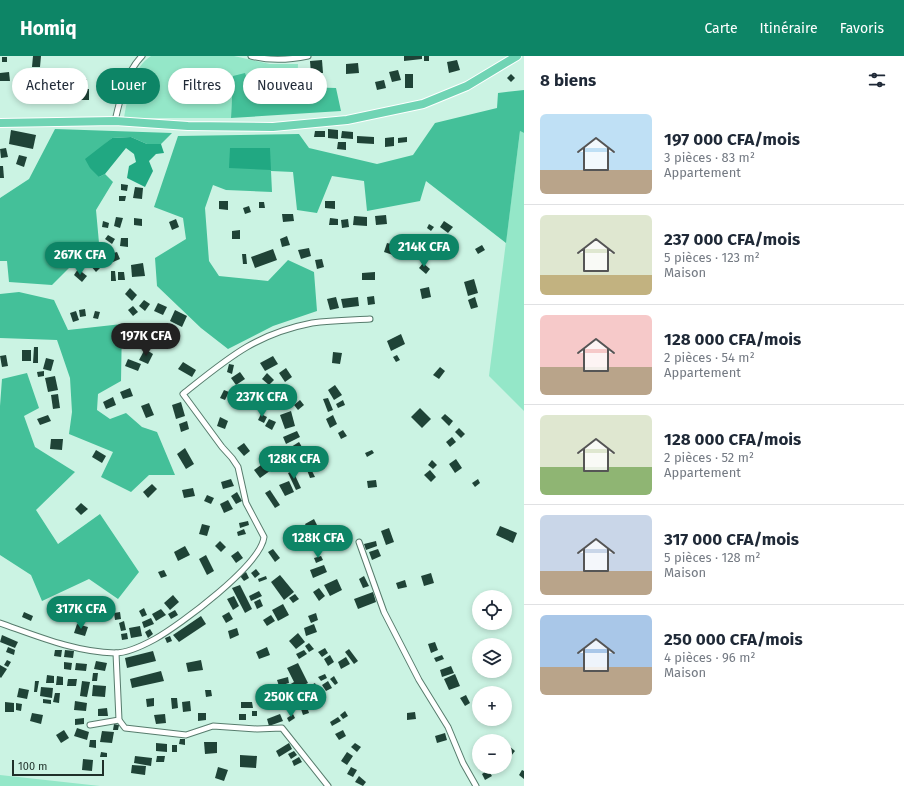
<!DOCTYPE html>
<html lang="fr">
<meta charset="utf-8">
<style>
:root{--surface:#fff;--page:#f6f6f7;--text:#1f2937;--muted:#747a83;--line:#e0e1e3;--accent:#0d8566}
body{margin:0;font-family:"Fira Sans",sans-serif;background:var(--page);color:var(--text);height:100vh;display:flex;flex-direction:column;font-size:15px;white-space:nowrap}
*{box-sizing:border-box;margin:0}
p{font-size:13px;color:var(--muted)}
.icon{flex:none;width:22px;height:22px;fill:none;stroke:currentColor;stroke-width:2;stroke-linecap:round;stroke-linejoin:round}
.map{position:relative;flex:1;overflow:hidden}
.panel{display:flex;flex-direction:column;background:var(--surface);width:380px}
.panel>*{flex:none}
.guide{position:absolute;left:12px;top:12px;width:380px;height:36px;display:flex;gap:8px}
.tools{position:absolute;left:472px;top:534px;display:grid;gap:8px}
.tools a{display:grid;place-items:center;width:40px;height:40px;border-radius:50%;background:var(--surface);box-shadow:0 2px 6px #0003;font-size:20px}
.scale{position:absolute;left:12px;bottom:10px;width:92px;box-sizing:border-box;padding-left:4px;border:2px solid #1f2f29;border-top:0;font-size:11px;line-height:14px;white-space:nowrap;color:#1f2f29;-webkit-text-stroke:3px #cbf3e3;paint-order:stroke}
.price{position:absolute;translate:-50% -34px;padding:0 9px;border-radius:14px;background:var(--accent);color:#fff;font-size:13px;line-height:26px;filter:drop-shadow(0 1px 2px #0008)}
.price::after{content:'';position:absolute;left:50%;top:24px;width:12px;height:9px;margin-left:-6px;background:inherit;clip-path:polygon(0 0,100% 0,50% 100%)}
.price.active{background:#222;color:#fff}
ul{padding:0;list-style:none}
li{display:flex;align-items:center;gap:12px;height:100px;padding:0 16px}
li+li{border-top:1px solid var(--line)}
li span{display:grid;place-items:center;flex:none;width:112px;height:80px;border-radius:6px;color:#555}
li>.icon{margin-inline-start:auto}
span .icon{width:48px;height:48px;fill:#fffc;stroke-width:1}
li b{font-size:17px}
h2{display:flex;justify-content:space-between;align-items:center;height:48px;padding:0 16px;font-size:17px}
.tag{padding:0 14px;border-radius:18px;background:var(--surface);box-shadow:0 2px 6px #0003;font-size:14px;line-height:36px}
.tag.active{background:var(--accent);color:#fff}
header{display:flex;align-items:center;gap:24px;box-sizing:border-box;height:56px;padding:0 20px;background:var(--accent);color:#fff}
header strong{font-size:19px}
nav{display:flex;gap:22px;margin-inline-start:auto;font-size:14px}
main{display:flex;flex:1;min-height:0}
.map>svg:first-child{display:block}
.green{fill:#94e7c8}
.forest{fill:#44c099}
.water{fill:#21a882}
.building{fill:#1f4337}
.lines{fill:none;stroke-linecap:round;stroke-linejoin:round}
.minor-casing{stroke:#577c6d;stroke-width:7}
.trunk-casing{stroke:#fff;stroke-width:10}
.minor{stroke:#fff;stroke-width:5}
.trunk{stroke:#70d4b4;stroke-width:8}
</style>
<header>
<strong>Homiq</strong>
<nav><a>Carte</a><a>Itinéraire</a><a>Favoris</a></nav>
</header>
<main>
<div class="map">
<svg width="524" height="730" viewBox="0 0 524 730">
<rect width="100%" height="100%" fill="#cbf3e3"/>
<!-- green -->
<g class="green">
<path d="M151,0h83l36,8h28l-1,24 -27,-2 -16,13 -21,-23 -2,42h-107c4,-22 8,-50 27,-62z"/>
<polygon points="520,75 524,77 524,355 489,320"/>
<polygon points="0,719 100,730 0,730"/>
</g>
<!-- forest -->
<g class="forest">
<polygon points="245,17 254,43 270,30 336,32 341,55 231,62 233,20"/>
<polygon points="524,34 524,77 520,75 506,187 426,125 420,145 367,155 364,125 332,120 317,157 297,154 293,116 271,115 272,136 226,134 213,129 205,152 209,205 219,220 268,225 288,204 314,216 317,255 273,270 228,293 201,272 157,230 155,202 186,183 183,162 154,151 178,80 299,78 309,92 377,108 413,99 435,67 497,52 498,37"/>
<polygon points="55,73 172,77 161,88 147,88 131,81 112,82 97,95 99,121 105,118 113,126 96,154 99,187 75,206 52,229 9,226 7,205 0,205 0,142 29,123"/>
<polygon points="19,236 54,244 68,274 122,268 121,325 98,338 97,354 110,363 126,357 142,371 157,376 175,419 149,419 131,436 101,421 113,396 69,378 72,356 70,322 57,284 0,282 0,238"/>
<polygon points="27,317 39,352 24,360 35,391 75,416 36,454 58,488 100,458 139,516 118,543 89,523 42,545 31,519 0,499 0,350 2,323"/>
</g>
<!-- water -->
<g class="water">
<polygon points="131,81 147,88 161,88 164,97 156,98 149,105 153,115 145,131 127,122 129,110 136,106 134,98 126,92 105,118 99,121 90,112 85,103 112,82"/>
<polygon points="230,92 270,92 271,114 229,112"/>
</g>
<!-- building -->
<g class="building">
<polygon points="33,0 41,0 40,11 32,11"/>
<polygon points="404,0 422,0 422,3 404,5"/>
<rect x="424" y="0" width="5" height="5"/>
<rect x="2" y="1" width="5" height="5"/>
<polygon points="322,4 323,17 311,18 310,5"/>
<polygon points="457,4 460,14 449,17 447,6"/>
<polygon points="358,7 359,17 346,18 346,8"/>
<polygon points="40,14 48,15 47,22 40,21"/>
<polygon points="54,14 62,15 63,30 51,30"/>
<polygon points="398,14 401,24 392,26 389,16"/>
<polygon points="9,16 10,25 0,25 0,17"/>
<rect x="405" y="18" width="8" height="14"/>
<polygon points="511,18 515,22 511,26 507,22"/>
<polygon points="68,23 72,23 73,31 69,31"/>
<polygon points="75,23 87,23 87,31 75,30"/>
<polygon points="17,24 18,32 13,32 13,25"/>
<polygon points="38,24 46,26 44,36 36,34"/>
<polygon points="384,24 386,32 377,34 375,26"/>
<rect x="75" y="33" width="14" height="11"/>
<polygon points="64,36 65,45 54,45 54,37"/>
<rect x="37" y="38" width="6" height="7"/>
<polygon points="328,73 338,74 338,83 328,82"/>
<polygon points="11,74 36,79 33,93 9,88"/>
<polygon points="315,75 325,75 325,81 314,81"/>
<polygon points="342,75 353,76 353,83 341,82"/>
<polygon points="357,80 374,81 374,88 357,87"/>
<polygon points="394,81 394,90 385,91 385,82"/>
<polygon points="407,81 407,86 398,87 398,82"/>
<polygon points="338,86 346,86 346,94 337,93"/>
<polygon points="6,92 8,101 1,102 0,93"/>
<polygon points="19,99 27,101 24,111 16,108"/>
<polygon points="0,110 3,110 4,122 0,122"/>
<polygon points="121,128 128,129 127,135 121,134"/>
<polygon points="135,131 143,132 142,143 133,142"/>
<polygon points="119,140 126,140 125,145 119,145"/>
<polygon points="219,145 228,145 228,154 219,153"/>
<polygon points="325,145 335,145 335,153 325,152"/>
<polygon points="259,146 264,146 265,152 259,152"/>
<polygon points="249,150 251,156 245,158 243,152"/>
<polygon points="282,158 293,158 294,165 283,166"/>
<polygon points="386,159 387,168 376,169 375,160"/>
<polygon points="354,160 367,161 367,170 353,169"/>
<polygon points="116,161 123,162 120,172 114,170"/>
<polygon points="134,162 142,163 142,170 134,169"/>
<polygon points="330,162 338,163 338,169 329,169"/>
<polygon points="176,163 179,171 172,174 169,166"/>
<polygon points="348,163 349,171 342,172 341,164"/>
<polygon points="103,165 109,167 108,172 102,171"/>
<polygon points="444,165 453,171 448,177 440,171"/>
<polygon points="429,168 434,171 431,175 427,172"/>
<polygon points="240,174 240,183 232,183 232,175"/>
<polygon points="108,179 115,183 112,188 105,183"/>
<polygon points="287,180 290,189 282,191 280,183"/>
<polygon points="121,182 128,182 128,191 120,190"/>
<polygon points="387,187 395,189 393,199 384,196"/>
<polygon points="482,189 485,194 478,198 475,193"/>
<polygon points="309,192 311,200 301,203 298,194"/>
<polygon points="273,193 277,204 255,212 251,201"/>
<polygon points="117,196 120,203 113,206 110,198"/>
<polygon points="242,198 246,198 247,208 243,208"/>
<polygon points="99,201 105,207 96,216 90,209"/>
<polygon points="322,203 324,211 317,213 315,204"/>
<polygon points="143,207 145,220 132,221 131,209"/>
<polygon points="423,207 430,213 426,218 419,212"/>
<polygon points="78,213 87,220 82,226 74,219"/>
<polygon points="111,215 115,215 116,225 111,225"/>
<polygon points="118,216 124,216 125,224 118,224"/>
<polygon points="375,216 375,224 362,224 362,217"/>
<polygon points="474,223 478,237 468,240 464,226"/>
<polygon points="429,231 431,241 422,243 420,233"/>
<polygon points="130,232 137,239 132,245 125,238"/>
<polygon points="374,240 375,248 368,249 367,241"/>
<polygon points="336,241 339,252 330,254 327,243"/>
<polygon points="358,241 359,250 343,252 341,243"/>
<polygon points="475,241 478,251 471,253 468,244"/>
<polygon points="144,244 150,248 145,255 139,250"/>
<polygon points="158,247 167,251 163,259 154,255"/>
<polygon points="133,250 138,256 133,260 128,254"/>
<polygon points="85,253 86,260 80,261 79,254"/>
<polygon points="175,254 187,260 182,271 170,265"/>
<polygon points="76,255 79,264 73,266 70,257"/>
<polygon points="95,255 100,256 98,263 93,262"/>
<polygon points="401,278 405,288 391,295 387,285"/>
<polygon points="34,291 38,291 38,307 33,307"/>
<polygon points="145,293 153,298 148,308 139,304"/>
<rect x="22" y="294" width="9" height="11"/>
<polygon points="333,296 342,297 340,308 332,307"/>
<polygon points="6,299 8,310 2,311 0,300"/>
<polygon points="397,299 400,304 396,306 393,301"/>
<polygon points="273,300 278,308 265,315 260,307"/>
<polygon points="46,302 54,304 51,315 43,313"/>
<polygon points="128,303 141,308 138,315 125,310"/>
<polygon points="183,306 196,314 192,321 178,313"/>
<polygon points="229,308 234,309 232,318 227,316"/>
<polygon points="440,311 445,315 439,323 433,319"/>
<polygon points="286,312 292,321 285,326 279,317"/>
<polygon points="44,315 44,320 38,321 37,316"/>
<polygon points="240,316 245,323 236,329 231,322"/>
<polygon points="267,317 274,324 269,329 262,323"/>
<polygon points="55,320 58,334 48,336 45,322"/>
<polygon points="335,329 342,339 334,344 328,334"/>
<polygon points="130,332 133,340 123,343 120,336"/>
<polygon points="224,334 229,336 225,344 220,342"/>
<polygon points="58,338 60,352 53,353 51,339"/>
<polygon points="113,341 116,349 106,353 103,346"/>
<polygon points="328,342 333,354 328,356 323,343"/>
<polygon points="300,344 304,349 298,354 294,349"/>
<polygon points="343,344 345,349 338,352 336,348"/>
<polygon points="181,346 185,360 176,363 172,349"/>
<polygon points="149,347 154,359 146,362 141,350"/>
<polygon points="420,352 431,363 422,372 411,361"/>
<polygon points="291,355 295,370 285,373 280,359"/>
<polygon points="261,358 267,361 264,367 258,364"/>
<polygon points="445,358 453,365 449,370 441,362"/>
<polygon points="48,359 51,365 40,369 37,363"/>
<polygon points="333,359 337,368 330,372 326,363"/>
<polygon points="220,361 228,365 225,373 217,370"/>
<polygon points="269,363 276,366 272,374 265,370"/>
<polygon points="187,365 189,373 181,376 179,368"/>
<polygon points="459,372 465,378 461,382 455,376"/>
<polygon points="343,374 347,380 341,383 338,377"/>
<polygon points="297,375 300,381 286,388 283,381"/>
<polygon points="452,381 456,386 450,391 446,386"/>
<polygon points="51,383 63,383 62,394 50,393"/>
<polygon points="299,386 302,391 294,397 291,391"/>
<polygon points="244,387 250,395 244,400 237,392"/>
<polygon points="185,392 194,408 186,413 177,398"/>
<polygon points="96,394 106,400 102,407 92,401"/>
<polygon points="372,394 374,397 367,401 365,397"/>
<polygon points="456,403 462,412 455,417 449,408"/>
<polygon points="268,404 274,412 260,422 254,414"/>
<polygon points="432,404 437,409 433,413 428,409"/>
<polygon points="311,413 315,421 310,422 307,414"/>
<polygon points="430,414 436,421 431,426 424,419"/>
<polygon points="293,415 301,432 296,434 288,417"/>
<polygon points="231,423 234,430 223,433 221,426"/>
<polygon points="478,423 480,427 475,431 472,427"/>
<polygon points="376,424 377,431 368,432 367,425"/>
<polygon points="289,425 294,436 285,440 279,429"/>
<polygon points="152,428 157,433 148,442 143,436"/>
<polygon points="193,432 195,440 184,442 182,434"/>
<polygon points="270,434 280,449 275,452 265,437"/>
<polygon points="237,436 242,445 236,448 231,440"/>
<polygon points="207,439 214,442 211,448 204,445"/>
<polygon points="228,444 233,453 224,457 220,448"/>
<polygon points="81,447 88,453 81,459 75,453"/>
<polygon points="314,463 317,469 308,474 305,468"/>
<polygon points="248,465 249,469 240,472 239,467"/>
<polygon points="202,468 210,470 207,480 199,478"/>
<polygon points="500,470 517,477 513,487 496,479"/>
<polygon points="389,472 394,486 386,489 381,475"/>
<polygon points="244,473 246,478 238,480 237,476"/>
<polygon points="324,478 327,487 318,490 314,482"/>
<polygon points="220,485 226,491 221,496 215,490"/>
<polygon points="376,485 377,490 366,494 364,488"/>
<polygon points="185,490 190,499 178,505 174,496"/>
<polygon points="273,493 280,502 275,506 268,496"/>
<polygon points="378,493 381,500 372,504 369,496"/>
<polygon points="238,495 243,502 236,507 231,500"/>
<polygon points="206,499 214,515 207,519 199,503"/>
<polygon points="321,500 323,504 316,507 314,502"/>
<polygon points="324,509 327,516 313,522 310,514"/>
<polygon points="256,513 260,518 255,522 251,517"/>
<polygon points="164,514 167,520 161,522 158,516"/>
<polygon points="246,516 249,522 244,525 240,520"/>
<polygon points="431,517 434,527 424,530 421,520"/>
<polygon points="280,519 294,536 284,544 271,526"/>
<polygon points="266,520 267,523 259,526 258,523"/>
<polygon points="364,520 369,530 363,532 359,523"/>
<polygon points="337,523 342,534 330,540 324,529"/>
<polygon points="405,524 407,531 398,533 396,527"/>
<polygon points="240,529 252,553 245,557 232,532"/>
<polygon points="319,532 325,540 319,545 313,536"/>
<polygon points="259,535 262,540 251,545 249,540"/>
<polygon points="373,536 376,546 358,553 354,543"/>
<polygon points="295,538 299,543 293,547 289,542"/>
<polygon points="173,539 179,546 170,554 164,547"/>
<polygon points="79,540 90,543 88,552 76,549"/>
<polygon points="234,540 239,550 233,554 227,543"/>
<polygon points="260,543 263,550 257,553 254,546"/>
<polygon points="283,548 289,559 278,565 272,554"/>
<rect x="95" y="550" width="5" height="6"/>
<polygon points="144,552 147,559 142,561 139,555"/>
<polygon points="161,553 166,559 156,565 152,558"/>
<polygon points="175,554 178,559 171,563 168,558"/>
<polygon points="24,556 33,560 31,565 22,561"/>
<polygon points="59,556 70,560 67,566 57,562"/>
<polygon points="120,556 121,563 115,564 114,557"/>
<polygon points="229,556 233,563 226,567 222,560"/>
<polygon points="316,557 318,564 311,567 308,560"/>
<polygon points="271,559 275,565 267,570 263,564"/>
<polygon points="201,560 206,568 179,586 173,579"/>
<polygon points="151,562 154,568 144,572 142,566"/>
<polygon points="124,565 126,574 121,575 119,567"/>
<polygon points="77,568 88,571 85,580 74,577"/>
<polygon points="314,568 317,576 306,580 304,572"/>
<polygon points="140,570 142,580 131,582 129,572"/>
<polygon points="237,572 239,579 230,583 228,575"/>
<polygon points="150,573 153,578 148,582 145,576"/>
<polygon points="127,577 128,583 122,584 121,578"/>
<polygon points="298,577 305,586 296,593 289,585"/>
<polygon points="2,579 18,586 15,592 0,586"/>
<polygon points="170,580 172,585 167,587 165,582"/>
<polygon points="435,586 438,594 431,597 428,588"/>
<polygon points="309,587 314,593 309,596 305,590"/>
<polygon points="8,591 15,594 14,599 6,596"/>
<polygon points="267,591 270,599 259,603 256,596"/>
<polygon points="325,592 328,597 322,601 318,596"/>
<polygon points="349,593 358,605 354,608 345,596"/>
<polygon points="55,594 62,594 61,601 54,600"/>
<polygon points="65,594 74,595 73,602 64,601"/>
<polygon points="304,594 307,598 299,603 296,598"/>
<polygon points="153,595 156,605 127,612 125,602"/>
<polygon points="330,599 334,606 328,610 324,603"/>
<polygon points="442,599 444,603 436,606 434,602"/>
<polygon points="346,601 350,608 341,613 338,606"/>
<polygon points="7,604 11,606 8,611 4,609"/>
<polygon points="201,604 203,614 188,616 186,607"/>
<polygon points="96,605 107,607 105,615 94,613"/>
<polygon points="64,606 72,607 71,614 64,613"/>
<polygon points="76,607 87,608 86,615 75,614"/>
<polygon points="298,607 308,627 292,635 289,629 294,626 287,612"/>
<polygon points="0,609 7,613 1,622 0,621"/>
<polygon points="451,610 454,617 442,621 440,614"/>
<polygon points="161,615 164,625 132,632 130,623"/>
<polygon points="93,617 98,617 97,625 92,625"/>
<polygon points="325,618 327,622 321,625 318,621"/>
<polygon points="455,618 460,630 449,634 444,623"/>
<polygon points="47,619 54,620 54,627 46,627"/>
<polygon points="57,620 63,621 63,629 56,629"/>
<polygon points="334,620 338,627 335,629 330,623"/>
<polygon points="288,621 289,627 279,630 277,624"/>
<polygon points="68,623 77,623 76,630 67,630"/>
<polygon points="35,625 39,625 37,636 34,636"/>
<polygon points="82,625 90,626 87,641 80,640"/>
<polygon points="328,625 332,632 326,635 322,629"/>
<polygon points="315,627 318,634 307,639 304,633"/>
<polygon points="93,629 106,630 105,641 92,640"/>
<polygon points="41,631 53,632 52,642 40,640"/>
<polygon points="19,632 29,634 27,643 17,641"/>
<polygon points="205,634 211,634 212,640 206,641"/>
<polygon points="301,634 306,644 298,648 293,638"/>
<polygon points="279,635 281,641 274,643 272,637"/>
<polygon points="55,637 60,637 59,647 53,646"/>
<polygon points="466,639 470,647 465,650 460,642"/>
<polygon points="154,642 154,650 147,651 146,643"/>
<polygon points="171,642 177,642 178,652 172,653"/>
<polygon points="43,643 51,644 51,648 43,647"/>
<polygon points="75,645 87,647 86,655 74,654"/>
<polygon points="190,645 191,655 183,656 182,646"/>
<polygon points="5,646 14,647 14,656 5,656"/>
<polygon points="241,646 252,646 253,652 241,652"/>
<polygon points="16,647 22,648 21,655 16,654"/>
<polygon points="307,651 309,657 303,659 301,653"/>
<polygon points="107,652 108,660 98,660 98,653"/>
<rect x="252" y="655" width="5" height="5"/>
<polygon points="345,655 348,660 343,663 340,659"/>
<polygon points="415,656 416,663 407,664 407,657"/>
<polygon points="32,657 43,659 41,668 30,665"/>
<polygon points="198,657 206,657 206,664 198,665"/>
<polygon points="165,658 166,667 156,668 154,659"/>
<rect x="239" y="658" width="7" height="6"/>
<polygon points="280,658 283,665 269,670 267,663"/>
<polygon points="293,658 295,662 289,666 287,662"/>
<polygon points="338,661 341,665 332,670 330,666"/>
<polygon points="84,662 84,668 75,669 75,663"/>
<polygon points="114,668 119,669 118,674 113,674"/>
<polygon points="77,672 89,676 87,684 74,680"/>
<polygon points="64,674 69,682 61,687 56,679"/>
<polygon points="343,674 346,680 339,684 335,678"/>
<polygon points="102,675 114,676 112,687 100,686"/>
<polygon points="445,677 447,684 437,687 435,680"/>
<polygon points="180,683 185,683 185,689 179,688"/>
<polygon points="90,684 96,684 96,692 89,691"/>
<polygon points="204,686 217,686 217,697 205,698"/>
<polygon points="156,687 167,688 167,696 156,695"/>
<polygon points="289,687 292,693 279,701 276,695"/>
<polygon points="355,687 361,691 357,696 351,691"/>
<rect x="172" y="689" width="5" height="7"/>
<polygon points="509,690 515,695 511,700 505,695"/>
<polygon points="294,695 297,699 291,703 288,698"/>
<polygon points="101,696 107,697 107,701 100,701"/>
<polygon points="347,696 353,700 347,709 341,705"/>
<polygon points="240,699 257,700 256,712 240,711"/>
<polygon points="135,700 152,702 151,710 134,707"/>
<polygon points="157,700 165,700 164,706 156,706"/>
<polygon points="299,701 302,706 294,710 292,705"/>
<polygon points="83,703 93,704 92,715 82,714"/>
<polygon points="132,709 146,710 145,719 131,717"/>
<polygon points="218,711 228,714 224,725 215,722"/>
<polygon points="351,711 357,714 353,721 347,718"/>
<polygon points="488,714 492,720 485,724 482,718"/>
<polygon points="522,714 524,715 524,723 519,719"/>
<polygon points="359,720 366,726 363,730 355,726"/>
</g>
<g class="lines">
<defs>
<g id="minor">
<path d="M251,0c19,5 38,4 57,0"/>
<path d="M115,65c5,-22 11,-49 27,-65"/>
<polyline points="359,486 384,556 419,624 448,671 463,707 476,730"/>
<path d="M0,567c37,13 75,29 115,30 12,0 29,-8 40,-14 25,-14 106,-74 109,-102l-18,-34 -8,-36 -6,-9 -10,-11 -39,-53c44,-35 72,-60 129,-71 19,-3 39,-3 58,-4"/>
<polyline points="116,597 119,664 125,672 186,679 213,670 257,673 282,672 328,730"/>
<polyline points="90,669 119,664"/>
</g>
<polyline id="trunk" points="0,67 115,65 188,70 273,71 347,64 423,48 467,30 517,0"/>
</defs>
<!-- minor casing -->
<use href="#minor" class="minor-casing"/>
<!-- trunk casing -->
<use href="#trunk" class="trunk-casing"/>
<!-- minor -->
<use href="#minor" class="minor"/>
<!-- trunk -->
<use href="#trunk" class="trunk"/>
</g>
</svg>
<div class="tools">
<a><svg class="icon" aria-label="locate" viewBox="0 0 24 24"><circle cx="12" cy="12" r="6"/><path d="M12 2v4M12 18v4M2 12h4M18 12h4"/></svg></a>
<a><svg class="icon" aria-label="layers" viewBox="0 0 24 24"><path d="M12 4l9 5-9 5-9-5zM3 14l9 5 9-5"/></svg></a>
<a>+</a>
<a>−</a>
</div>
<div class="scale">100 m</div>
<b class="price" style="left:424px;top:212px">214K CFA</b>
<b class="price" style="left:80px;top:220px">267K CFA</b>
<b class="price active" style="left:146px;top:301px">197K CFA</b>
<b class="price" style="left:262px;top:362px">237K CFA</b>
<b class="price" style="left:294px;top:424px">128K CFA</b>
<b class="price" style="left:318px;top:503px">128K CFA</b>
<b class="price" style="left:81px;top:574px">317K CFA</b>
<b class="price" style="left:291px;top:662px">250K CFA</b>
<div class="guide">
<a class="tag">Acheter</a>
<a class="tag active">Louer</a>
<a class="tag">Filtres</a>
<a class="tag">Nouveau</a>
</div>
</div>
<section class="panel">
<h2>8 biens<svg class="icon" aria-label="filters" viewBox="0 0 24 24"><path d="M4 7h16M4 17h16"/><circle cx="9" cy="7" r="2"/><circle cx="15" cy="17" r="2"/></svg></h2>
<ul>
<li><span style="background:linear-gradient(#bfe0f5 70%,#b9a48a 0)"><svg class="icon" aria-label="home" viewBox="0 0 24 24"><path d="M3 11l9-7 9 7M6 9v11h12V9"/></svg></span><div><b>197 000 CFA/mois</b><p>3 pièces · 83 m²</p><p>Appartement</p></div></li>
<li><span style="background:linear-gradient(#dfe7d0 75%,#c2b280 0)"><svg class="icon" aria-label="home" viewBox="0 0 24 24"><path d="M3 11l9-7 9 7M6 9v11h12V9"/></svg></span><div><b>237 000 CFA/mois</b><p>5 pièces · 123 m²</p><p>Maison</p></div></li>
<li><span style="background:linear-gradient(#f6c9c9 65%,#b9a48a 0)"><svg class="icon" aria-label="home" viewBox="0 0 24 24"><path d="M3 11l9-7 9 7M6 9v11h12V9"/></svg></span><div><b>128 000 CFA/mois</b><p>2 pièces · 54 m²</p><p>Appartement</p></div></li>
<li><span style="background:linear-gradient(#dfe7d0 65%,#8fb573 0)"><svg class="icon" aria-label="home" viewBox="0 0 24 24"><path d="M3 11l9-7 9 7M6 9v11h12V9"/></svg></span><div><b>128 000 CFA/mois</b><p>2 pièces · 52 m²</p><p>Appartement</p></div></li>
<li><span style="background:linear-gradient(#c9d6e8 70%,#b9a48a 0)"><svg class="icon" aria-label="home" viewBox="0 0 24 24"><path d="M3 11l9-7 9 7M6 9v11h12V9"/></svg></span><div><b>317 000 CFA/mois</b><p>5 pièces · 128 m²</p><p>Maison</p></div></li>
<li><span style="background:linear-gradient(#a9c7e8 65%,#b9a48a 0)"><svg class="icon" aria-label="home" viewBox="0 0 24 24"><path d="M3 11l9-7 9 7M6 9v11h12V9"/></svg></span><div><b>250 000 CFA/mois</b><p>4 pièces · 96 m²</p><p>Maison</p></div></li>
</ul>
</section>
</main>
